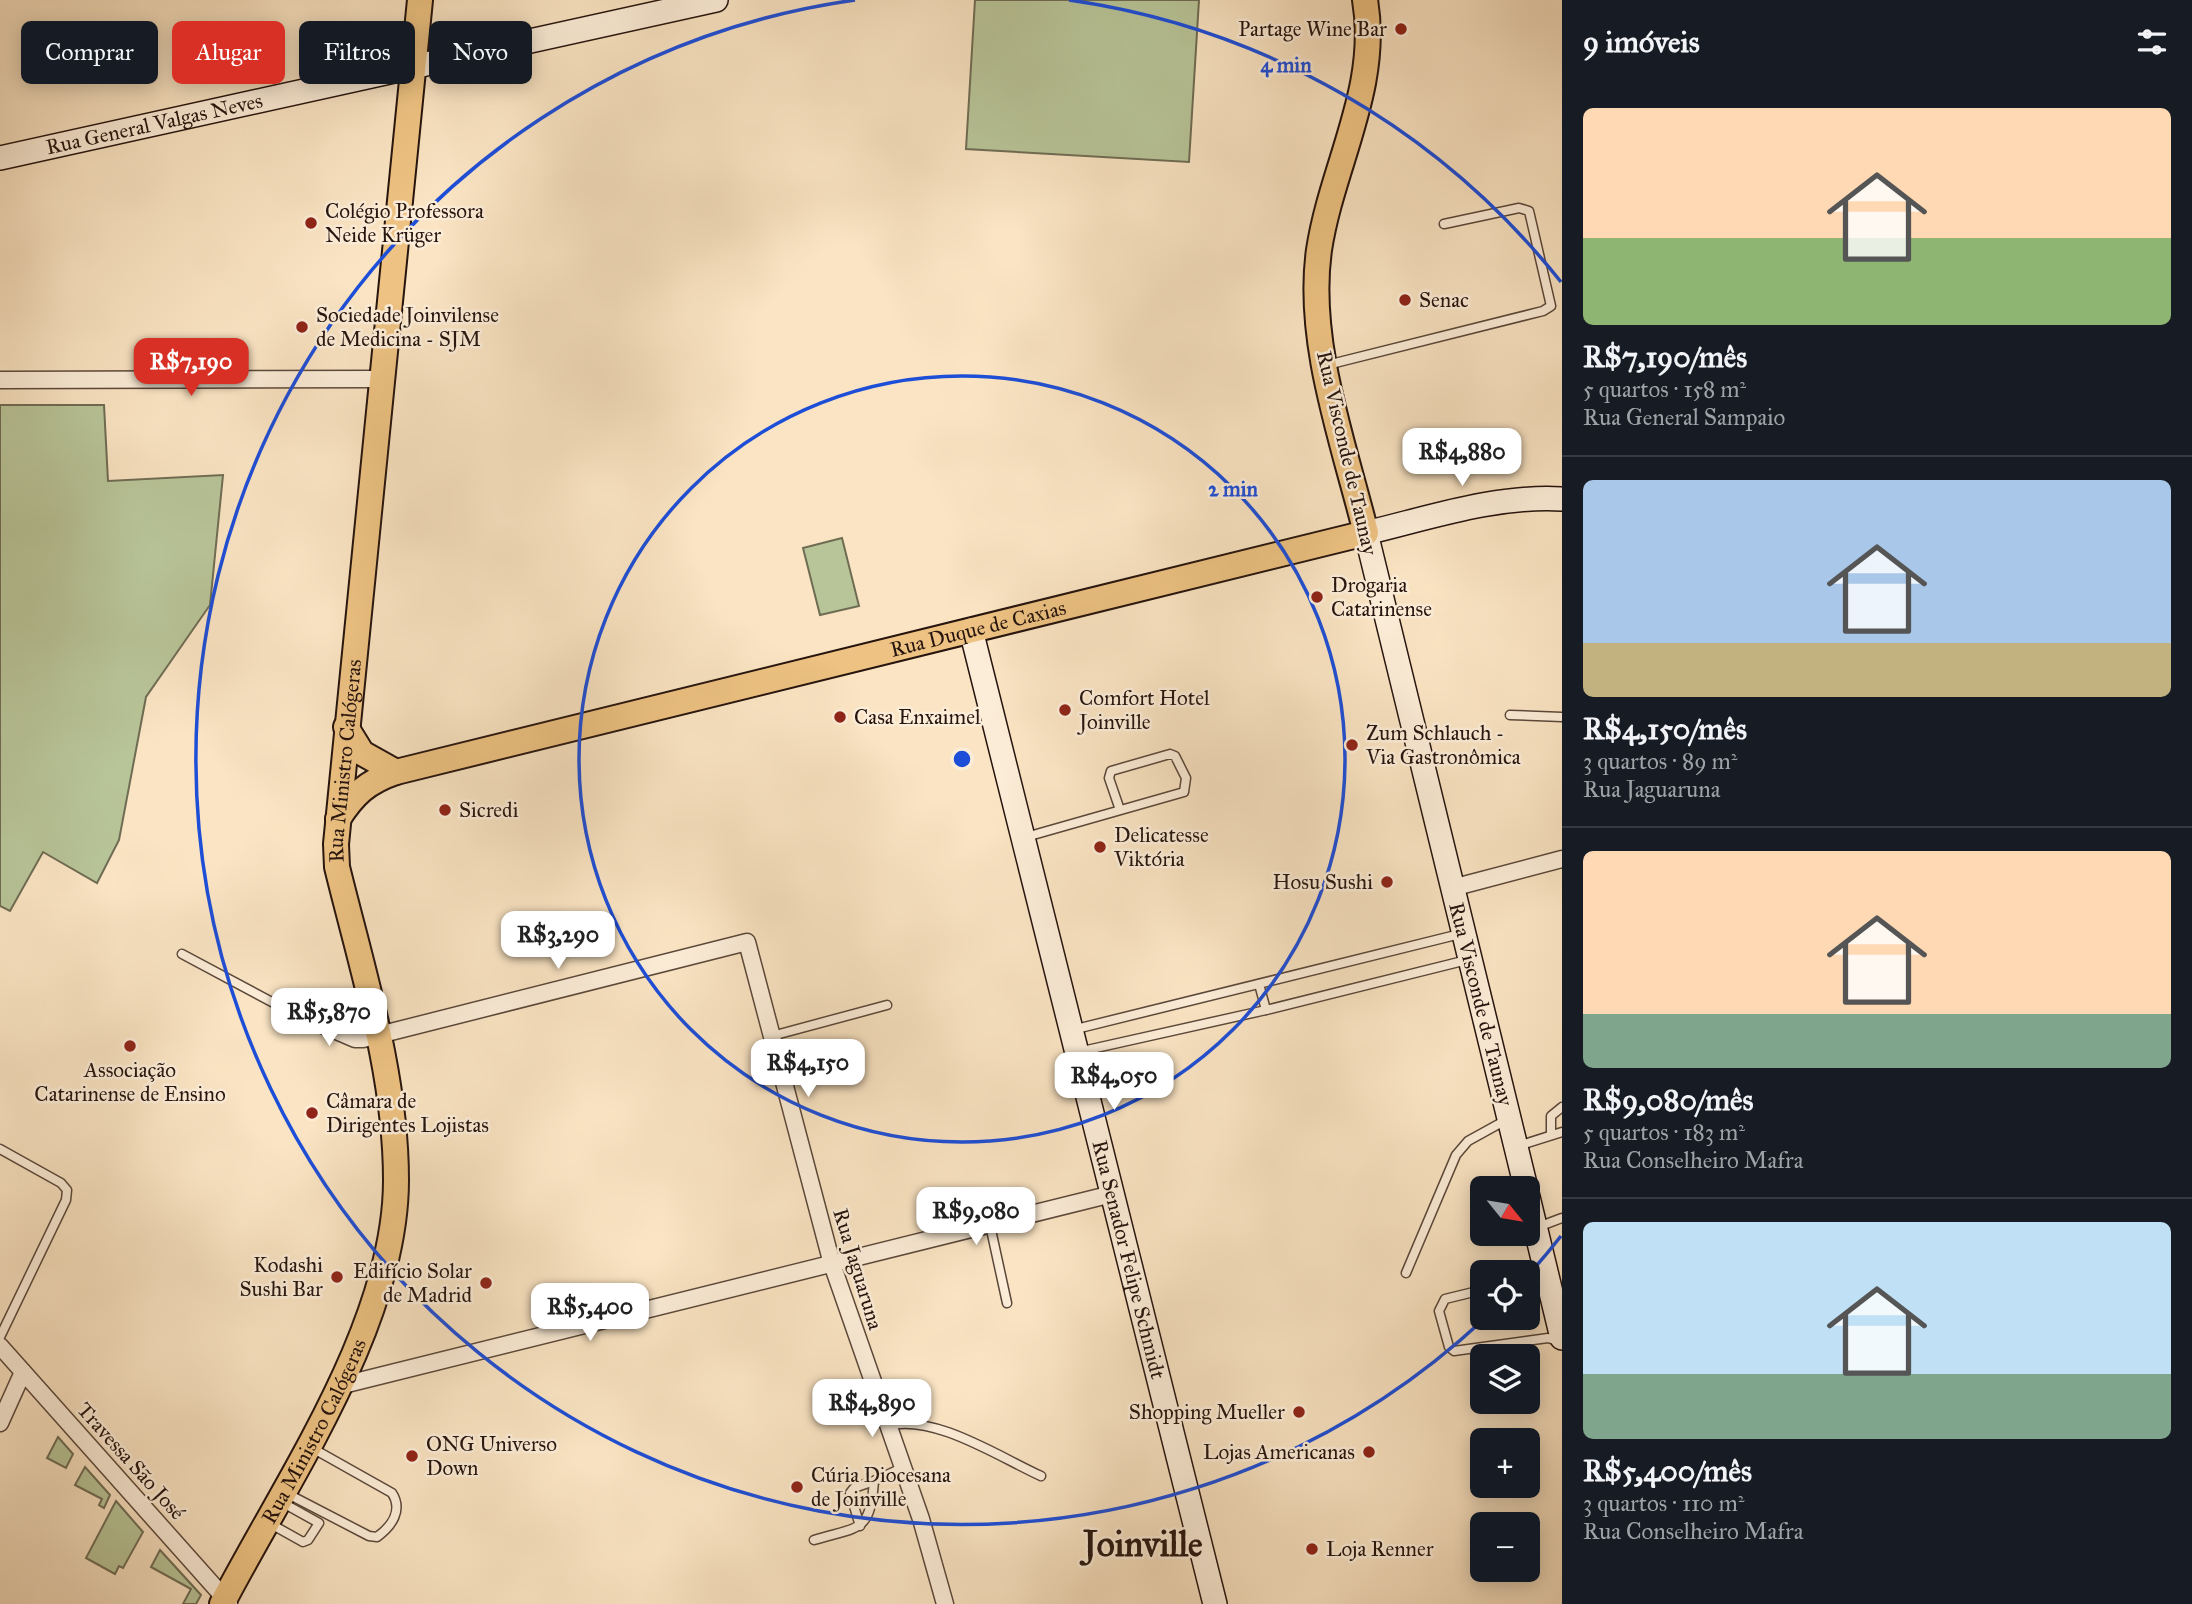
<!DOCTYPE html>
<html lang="pt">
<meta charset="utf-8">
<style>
:root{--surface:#171b24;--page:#242831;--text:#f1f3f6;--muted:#9ea1a6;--line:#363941;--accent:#d93025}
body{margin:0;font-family:"IM FELL Great Primer",serif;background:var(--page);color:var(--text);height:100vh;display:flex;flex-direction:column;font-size:26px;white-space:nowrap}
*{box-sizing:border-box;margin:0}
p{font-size:23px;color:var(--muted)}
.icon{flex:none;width:38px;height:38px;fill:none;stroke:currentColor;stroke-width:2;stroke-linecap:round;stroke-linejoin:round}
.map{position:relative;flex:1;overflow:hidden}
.panel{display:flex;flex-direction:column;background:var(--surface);width:630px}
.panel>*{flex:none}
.guide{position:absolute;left:21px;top:21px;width:665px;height:63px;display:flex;gap:14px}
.needle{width:46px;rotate:120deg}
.fabs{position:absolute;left:1470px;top:1176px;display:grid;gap:14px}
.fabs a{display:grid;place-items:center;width:70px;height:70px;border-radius:10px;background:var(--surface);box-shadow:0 4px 18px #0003;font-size:35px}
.price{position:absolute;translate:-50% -60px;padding:0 16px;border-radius:14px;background:#fff;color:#222;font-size:23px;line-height:46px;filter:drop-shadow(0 2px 4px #0008)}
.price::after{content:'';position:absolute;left:50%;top:42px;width:21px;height:16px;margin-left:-10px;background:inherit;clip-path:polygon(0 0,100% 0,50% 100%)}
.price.current{background:var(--accent);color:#fff}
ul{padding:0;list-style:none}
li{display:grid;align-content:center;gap:14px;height:371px;padding:0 21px}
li+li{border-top:2px solid var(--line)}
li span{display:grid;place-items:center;height:217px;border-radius:10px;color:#555}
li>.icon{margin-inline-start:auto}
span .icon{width:126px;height:126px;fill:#fffc;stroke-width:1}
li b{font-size:30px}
h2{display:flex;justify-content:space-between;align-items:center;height:84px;padding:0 21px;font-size:30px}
.chip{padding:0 24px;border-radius:10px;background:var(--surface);box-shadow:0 4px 18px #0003;font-size:24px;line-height:63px}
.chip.current{background:var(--accent);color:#fff}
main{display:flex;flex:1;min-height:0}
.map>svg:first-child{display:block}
.green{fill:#b8c599;stroke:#6f6c54;stroke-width:2}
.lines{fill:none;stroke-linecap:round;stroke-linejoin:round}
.lane-casing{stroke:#5b483b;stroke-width:11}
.street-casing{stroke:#5b483b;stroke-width:19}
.secondary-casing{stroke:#26140e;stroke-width:26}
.primary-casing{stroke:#26140e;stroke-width:28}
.lane{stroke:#fcedd8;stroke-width:8}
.street{stroke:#fcedd8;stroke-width:16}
.secondary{stroke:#fcedd8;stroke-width:23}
.primary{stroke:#edc282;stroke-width:24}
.ring{fill:none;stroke:#1d4ed8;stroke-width:3.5}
.poi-dot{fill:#8f2418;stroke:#fcedd8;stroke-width:2.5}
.labels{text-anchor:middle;stroke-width:5;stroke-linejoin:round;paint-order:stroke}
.poi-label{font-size:21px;fill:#26140e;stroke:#fcedd8;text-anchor:start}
.street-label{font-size:21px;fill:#26140e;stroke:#fcedd8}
.town-label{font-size:35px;font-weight:bold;fill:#26140e;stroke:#fcedd8}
.centre{fill:#1d4ed8;stroke:#fcedd8;stroke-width:3.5}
.ring-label{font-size:21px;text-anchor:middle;font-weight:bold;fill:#1d4ed8;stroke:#fcedd8;stroke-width:5;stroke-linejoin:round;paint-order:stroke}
</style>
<main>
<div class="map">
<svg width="1562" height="1604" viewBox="0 0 1562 1604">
<rect width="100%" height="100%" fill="#fae4c3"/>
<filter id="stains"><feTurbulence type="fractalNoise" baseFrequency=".00286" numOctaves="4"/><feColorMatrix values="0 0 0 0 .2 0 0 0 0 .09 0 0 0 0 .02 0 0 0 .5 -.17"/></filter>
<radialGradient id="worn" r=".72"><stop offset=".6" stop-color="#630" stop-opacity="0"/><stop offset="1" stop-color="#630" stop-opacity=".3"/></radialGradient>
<!-- green -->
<g class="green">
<polygon points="975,0 1199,0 1189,162 966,149"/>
<polygon points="0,405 104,405 108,481 223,475 210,605 146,697 119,840 97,883 43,852 10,911 0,906"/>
<polygon points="842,538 859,606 820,615 803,548"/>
<polygon points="58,1437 73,1454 66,1468 47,1458"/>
<polygon points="85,1467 110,1495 104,1508 99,1505 102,1499 75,1485"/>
<polygon points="116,1501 143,1532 123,1568 119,1566 115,1574 86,1558"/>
<polygon points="160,1550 201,1595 196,1604 183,1604 191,1589 151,1567"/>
</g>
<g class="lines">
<defs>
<g id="lane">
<polyline points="1327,365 1543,311 1551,306 1529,211 1519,208 1444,224"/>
<polyline points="1510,715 1562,717"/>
<polyline points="1026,837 1184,792 1186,778 1175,756 1170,754 1111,771 1109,778 1120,810"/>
<polyline points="182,954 285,1009"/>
<polyline points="1259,984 1266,1010"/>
<polyline points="1072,1030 1460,934"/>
<polyline points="772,1036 887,1005"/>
<polyline points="1078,1052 1266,1010 1467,960"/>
<polyline points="1551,1135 1551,1116 1562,1107"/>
<polyline points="1518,1146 1562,1132"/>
<polyline points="0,1149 61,1183 67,1190 66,1200 0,1337"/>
<polyline points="990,1225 1007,1303"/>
<polyline points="1538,1227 1562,1218"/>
<polyline points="1406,1273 1456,1155 1468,1141 1506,1120"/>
<polyline points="1528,1280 1544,1276"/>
<polyline points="1482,1290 1445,1299 1439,1311 1449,1347 1454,1351 1548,1338 1561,1342"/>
<path d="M887,1426c46,-13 112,31 154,50"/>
<path d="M286,1493l83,43 8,1c15,-11 26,-27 15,-44l-80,-45"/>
<polyline points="269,1523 303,1542 308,1540 319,1523 283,1503"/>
<polyline points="860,1526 850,1493 854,1488 874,1481"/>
<path d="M814,1540c46,-14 56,-7 60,-59l28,-13"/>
</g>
<g id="street">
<polyline points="0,380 382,379"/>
<polyline points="1452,888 1562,859"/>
<polyline points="285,1009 355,1039 363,1039 747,942 832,1264 921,1519 945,1604"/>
<polyline points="0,1346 229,1603"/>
<polyline points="339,1386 1112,1194"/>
<polyline points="0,1423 23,1372"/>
</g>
<g id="secondary">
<path id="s1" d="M0,158l716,-158"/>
<path id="s2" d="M971,630l244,974"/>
<path d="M1526,1188l-160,-655c63,-15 130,-38 196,-34"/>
<polyline points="1528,1197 1562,1338"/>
</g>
<g id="primary">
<polyline points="346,727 362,753 396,772"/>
<path id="s3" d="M338,819c16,-25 29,-37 58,-47l970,-239c-22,-89 -60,-191 -47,-283 13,-85 61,-162 46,-250"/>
<path id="s4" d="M222,1604c65,-125 174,-280 174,-424 0,-106 -34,-211 -59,-313l-1,-23 84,-844"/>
</g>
</defs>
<!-- lane casing -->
<use href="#lane" class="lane-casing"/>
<!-- street casing -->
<use href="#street" class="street-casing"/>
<!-- secondary casing -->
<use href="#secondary" class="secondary-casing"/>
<!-- primary casing -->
<use href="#primary" class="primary-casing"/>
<!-- lane -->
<use href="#lane" class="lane"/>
<!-- street -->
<use href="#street" class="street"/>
<!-- secondary -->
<use href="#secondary" class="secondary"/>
<!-- primary -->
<use href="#primary" class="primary"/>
</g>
<!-- distance rings -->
<g class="ring">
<circle cx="962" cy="759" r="383"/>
<path d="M1561 1236A766 766 0 0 1 1531 1272M1484 1319A766 766 0 1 1 855 0M1069 0A766 766 0 0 1 1561 282"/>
</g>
<!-- markers -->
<g class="poi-dot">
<circle cx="1401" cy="29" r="7"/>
<circle cx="311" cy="223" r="7"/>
<circle cx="1405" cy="300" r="7"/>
<circle cx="302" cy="327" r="7"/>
<circle cx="1317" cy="597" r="7"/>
<circle cx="1065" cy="710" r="7"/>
<circle cx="840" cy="717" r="7"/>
<circle cx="1352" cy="745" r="7"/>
<circle cx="445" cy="810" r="7"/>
<circle cx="1100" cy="847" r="7"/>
<circle cx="1387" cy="882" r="7"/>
<circle cx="130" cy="1046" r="7"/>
<circle cx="312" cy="1113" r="7"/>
<circle cx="337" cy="1277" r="7"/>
<circle cx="486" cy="1283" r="7"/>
<circle cx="1299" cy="1412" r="7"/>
<circle cx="1369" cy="1452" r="7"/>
<circle cx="412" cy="1456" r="7"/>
<circle cx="797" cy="1487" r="7"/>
<circle cx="1312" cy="1549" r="7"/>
</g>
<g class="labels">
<!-- poi labels -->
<g class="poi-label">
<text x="1387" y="36" text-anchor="end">Partage Wine Bar</text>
<text x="325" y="218">Colégio Professora<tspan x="325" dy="24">Neide Krüger</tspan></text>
<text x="1419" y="307">Senac</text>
<text x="316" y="322">Sociedade Joinvilense<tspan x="316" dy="24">de Medicina - SJM</tspan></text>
<text x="1331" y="592">Drogaria<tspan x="1331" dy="24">Catarinense</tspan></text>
<text x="1079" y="705">Comfort Hotel<tspan x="1079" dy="24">Joinville</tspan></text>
<text x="854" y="724">Casa Enxaimel</text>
<text x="1366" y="740">Zum Schlauch -<tspan x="1366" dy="24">Via Gastronômica</tspan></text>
<text x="459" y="817">Sicredi</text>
<text x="1114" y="842">Delicatesse<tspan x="1114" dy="24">Viktória</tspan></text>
<text x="1373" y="889" text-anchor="end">Hosu Sushi</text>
<text x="130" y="1077" text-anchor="middle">Associação<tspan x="130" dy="24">Catarinense de Ensino</tspan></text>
<text x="326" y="1108">Câmara de<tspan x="326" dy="24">Dirigentes Lojistas</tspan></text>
<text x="323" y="1272" text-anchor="end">Kodashi<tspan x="323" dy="24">Sushi Bar</tspan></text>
<text x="472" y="1278" text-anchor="end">Edifício Solar<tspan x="472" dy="24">de Madrid</tspan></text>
<text x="1285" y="1419" text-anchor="end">Shopping Mueller</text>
<text x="426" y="1451">ONG Universo<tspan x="426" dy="24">Down</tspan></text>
<text x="1355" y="1459" text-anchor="end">Lojas Americanas</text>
<text x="811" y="1482">Cúria Diocesana<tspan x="811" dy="24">de Joinville</tspan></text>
<text x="1326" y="1556">Loja Renner</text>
</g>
<!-- street labels -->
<g class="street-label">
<text dy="7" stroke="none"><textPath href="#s1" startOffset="158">Rua General Valgas Neves</textPath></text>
<text transform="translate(1347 453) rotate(77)" y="7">Rua Visconde de Taunay</text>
<text dy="7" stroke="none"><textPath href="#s3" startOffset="676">Rua Duque de Caxias</textPath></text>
<text dy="7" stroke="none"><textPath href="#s4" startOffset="889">Rua Ministro Calógeras</textPath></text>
<text transform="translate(1481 1004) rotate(76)" y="7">Rua Visconde de Taunay</text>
<text dy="7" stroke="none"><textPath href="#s2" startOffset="649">Rua Senador Felipe Schmidt</textPath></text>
<text transform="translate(858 1269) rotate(73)" y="7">Rua Jaguaruna</text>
<text dy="7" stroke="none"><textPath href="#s4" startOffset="196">Rua Ministro Calógeras</textPath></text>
<text transform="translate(131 1461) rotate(48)" y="7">Travessa São José</text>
</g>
<!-- town labels -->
<g class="town-label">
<text x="1143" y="1556">Joinville</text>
</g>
</g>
<circle cx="962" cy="759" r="10" class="centre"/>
<g class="ring-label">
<text x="1286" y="72">4 min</text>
<text x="1233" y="496">2 min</text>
</g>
<rect width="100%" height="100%" filter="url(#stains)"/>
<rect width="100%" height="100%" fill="url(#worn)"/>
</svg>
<div class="fabs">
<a><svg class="needle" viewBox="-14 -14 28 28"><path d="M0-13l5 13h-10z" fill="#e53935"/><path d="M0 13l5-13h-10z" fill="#9ea1a6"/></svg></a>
<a><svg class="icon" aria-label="locate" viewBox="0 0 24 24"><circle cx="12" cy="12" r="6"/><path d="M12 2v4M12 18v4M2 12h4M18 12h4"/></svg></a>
<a><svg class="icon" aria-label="layers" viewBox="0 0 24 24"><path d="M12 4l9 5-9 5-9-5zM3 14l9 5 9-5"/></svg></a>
<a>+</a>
<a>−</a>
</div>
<b class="price current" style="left:191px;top:398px">R$7,190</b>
<b class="price" style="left:1462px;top:488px">R$4,880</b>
<b class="price" style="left:558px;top:971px">R$3,290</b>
<b class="price" style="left:329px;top:1048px">R$5,870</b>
<b class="price" style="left:808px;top:1099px">R$4,150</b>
<b class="price" style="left:1114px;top:1112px">R$4,050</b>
<b class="price" style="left:976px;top:1247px">R$9,080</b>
<b class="price" style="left:590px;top:1343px">R$5,400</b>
<b class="price" style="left:872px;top:1439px">R$4,890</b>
<div class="guide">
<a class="chip">Comprar</a>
<a class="chip current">Alugar</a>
<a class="chip">Filtros</a>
<a class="chip">Novo</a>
</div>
</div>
<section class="panel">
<h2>9 imóveis<svg class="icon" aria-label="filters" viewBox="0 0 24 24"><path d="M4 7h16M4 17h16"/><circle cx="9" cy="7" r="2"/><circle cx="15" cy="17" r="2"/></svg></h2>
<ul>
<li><span style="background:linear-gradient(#ffd9b3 60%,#8fb573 0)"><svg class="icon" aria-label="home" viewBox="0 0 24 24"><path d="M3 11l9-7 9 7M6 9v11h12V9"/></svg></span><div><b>R$7,190/mês</b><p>5 quartos · 158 m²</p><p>Rua General Sampaio</p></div></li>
<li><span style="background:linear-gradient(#a9c7e8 75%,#c2b280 0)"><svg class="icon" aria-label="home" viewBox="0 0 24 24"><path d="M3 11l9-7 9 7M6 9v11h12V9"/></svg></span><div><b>R$4,150/mês</b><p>3 quartos · 89 m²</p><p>Rua Jaguaruna</p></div></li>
<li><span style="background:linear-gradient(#ffd9b3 75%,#7fa58c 0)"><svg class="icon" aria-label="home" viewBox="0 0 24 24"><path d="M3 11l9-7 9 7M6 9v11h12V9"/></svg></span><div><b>R$9,080/mês</b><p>5 quartos · 183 m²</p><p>Rua Conselheiro Mafra</p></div></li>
<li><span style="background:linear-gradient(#bfe0f5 70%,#7fa58c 0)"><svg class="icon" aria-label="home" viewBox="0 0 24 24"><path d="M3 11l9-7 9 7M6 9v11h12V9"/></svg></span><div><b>R$5,400/mês</b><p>3 quartos · 110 m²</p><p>Rua Conselheiro Mafra</p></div></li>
</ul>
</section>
</main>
